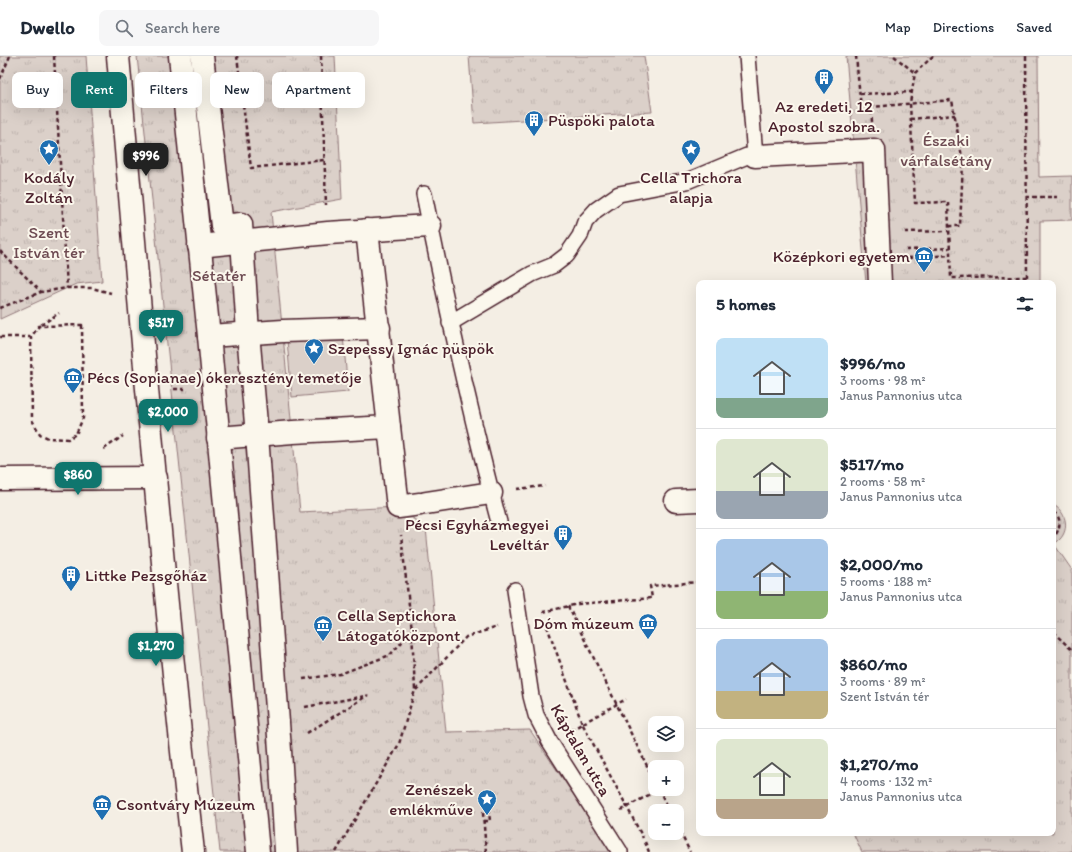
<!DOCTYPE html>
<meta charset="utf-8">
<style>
:root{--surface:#fff;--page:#f6f6f7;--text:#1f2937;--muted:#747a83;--line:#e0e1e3;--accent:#0f766e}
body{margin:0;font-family:Itim,sans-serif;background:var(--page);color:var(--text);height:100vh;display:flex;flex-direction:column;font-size:15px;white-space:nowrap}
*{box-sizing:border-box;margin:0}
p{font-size:13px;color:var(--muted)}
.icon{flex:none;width:22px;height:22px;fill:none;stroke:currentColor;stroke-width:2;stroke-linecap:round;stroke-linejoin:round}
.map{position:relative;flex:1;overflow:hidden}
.side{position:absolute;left:696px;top:224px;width:360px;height:556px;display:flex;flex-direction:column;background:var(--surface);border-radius:8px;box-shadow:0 4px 16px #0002}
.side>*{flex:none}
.hud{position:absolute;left:12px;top:16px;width:380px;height:36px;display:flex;gap:8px}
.tools{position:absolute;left:648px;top:660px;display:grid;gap:8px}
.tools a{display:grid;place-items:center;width:36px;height:36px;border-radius:8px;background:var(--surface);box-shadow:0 4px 16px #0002;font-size:20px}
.price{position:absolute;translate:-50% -34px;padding:0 9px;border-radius:8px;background:var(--accent);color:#fff;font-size:13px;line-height:26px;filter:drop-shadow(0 1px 2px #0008)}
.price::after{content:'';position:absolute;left:50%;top:24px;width:12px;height:9px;margin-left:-6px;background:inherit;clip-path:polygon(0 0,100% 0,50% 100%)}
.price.current{background:#222;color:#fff}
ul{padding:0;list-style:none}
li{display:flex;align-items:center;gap:12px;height:100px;padding:0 20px}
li+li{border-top:1px solid var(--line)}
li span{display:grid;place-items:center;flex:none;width:112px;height:80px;border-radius:8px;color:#555}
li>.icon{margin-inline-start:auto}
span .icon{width:48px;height:48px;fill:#fffc;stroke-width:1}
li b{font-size:17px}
h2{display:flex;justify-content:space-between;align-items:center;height:48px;padding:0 20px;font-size:17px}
.tag{padding:0 14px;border-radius:8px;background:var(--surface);box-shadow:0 4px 16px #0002;font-size:14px;line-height:36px}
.tag.current{background:var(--accent);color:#fff}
header{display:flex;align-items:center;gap:24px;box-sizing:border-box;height:56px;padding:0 20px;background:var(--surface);border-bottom:1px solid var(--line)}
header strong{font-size:19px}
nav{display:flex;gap:22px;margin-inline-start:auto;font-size:14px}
.search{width:280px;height:36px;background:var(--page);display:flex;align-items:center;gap:10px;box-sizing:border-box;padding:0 14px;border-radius:8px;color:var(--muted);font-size:15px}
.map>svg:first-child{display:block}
.grass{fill:#dbd0c9;stroke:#92787a}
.park{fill:url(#park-tufts);stroke:#92787a}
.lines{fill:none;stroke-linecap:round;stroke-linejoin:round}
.service-casing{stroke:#4a1f2b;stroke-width:18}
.pedestrian-casing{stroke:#4a1f2b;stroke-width:25}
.minor-casing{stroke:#4a1f2b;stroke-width:25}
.path{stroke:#4a1f2b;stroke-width:2.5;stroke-dasharray:4 3;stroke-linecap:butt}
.service{stroke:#fbf7ec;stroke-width:15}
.pedestrian{stroke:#fbf7ec;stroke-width:22}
.minor{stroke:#fbf7ec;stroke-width:22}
.labels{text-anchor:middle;stroke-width:4;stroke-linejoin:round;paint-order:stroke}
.poi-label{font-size:17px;fill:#4a1f2b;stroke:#fbf7ec;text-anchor:start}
.park-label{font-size:17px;fill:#6e4b52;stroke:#fbf7ec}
.street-label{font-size:17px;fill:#4a1f2b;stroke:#fbf7ec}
</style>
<header>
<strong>Dwello</strong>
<div class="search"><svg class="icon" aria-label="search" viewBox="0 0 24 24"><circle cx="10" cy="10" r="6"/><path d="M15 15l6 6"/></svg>Search here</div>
<nav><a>Map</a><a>Directions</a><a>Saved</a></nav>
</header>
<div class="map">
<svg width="1072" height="796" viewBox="0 0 1072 796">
<defs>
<pattern id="park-tufts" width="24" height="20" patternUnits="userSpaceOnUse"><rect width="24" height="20" fill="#dbd0c9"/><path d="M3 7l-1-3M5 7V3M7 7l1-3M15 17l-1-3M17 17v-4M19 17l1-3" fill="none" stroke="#bdb2ad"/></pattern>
</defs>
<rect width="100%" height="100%" fill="#f4eee4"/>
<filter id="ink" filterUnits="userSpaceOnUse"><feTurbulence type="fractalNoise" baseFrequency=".025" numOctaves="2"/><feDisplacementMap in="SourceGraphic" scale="8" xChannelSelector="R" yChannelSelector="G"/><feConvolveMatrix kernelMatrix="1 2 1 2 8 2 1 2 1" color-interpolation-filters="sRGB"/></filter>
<g filter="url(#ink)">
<!-- grass -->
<polygon class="grass" points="343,279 348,336 292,341 287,284"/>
<!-- park -->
<g class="park">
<polygon points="0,0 86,0 102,225 76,228 0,263"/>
<polygon points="137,0 335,0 342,143 271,156 300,456 398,451 426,472 446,676 530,674 612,796 220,796"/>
<polygon points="469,0 644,0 652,56 474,67"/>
<polygon points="846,0 1038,0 1039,121 1072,120 1072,164 1040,165 1040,227 866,227"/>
<path d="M1053,449c11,5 16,19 10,30 -2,4 -6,7 -9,9l18,26v282h-210l-9,-19h200z"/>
</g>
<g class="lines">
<defs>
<g id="service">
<path d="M424,138c22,110 46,220 75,328"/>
<polyline points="450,267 532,218 554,209 567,199 580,180 585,166 596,154 619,138 687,125 747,100 755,100 747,0"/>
<polyline points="515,534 531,640 536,659 550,686 620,796"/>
</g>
<g id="pedestrian">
<polyline points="180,0 209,280 258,796"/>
<polyline points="202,0 222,170 241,168 248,277 257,379 280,694 286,796"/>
<polyline points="755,100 874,94 880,227"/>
<polyline points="395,172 430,170"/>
<polyline points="367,174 398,451 420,448"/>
<polyline points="199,190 328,177 390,173"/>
<polyline points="209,280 283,275 379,272"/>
<polyline points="218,382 293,376 389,371"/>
<polyline points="676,445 699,444"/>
<polyline points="426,447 491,437"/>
</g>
<g id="minor">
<path d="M118,0c23,266 45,531 75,796"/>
<polyline points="0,423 156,422"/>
</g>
</defs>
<!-- service casing -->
<use href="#service" class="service-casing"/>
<!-- pedestrian casing -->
<use href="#pedestrian" class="pedestrian-casing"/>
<!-- minor casing -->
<use href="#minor" class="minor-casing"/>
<!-- path -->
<g class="path">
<polyline points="54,0 67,232"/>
<polyline points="237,0 251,112 324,104"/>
<polyline points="321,0 326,149"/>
<polyline points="856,0 861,52"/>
<polyline points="894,0 915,17"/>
<polyline points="933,0 915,17 910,47 915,147 948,146 951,222 1027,221"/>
<polyline points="1026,0 1027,227"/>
<polyline points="0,23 10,0"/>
<polyline points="860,38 912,36"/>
<polyline points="910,63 955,59"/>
<polyline points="872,66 871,51 952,44 963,107 960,170 948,170"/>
<polyline points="1026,141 1057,141"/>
<polyline points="905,176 948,175"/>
<polyline points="906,194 949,192"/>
<polyline points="0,195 41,236"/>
<polyline points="908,202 950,199"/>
<polyline points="0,252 41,236 67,232 92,232 111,237"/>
<polyline points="41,269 59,257"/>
<polygon points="82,269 83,362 76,378 68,383 48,382 40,378 32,364 31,281 39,270"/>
<polyline points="0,281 31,281"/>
<polyline points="174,333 185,333"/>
<polyline points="104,393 123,380"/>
<polyline points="517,433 545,430"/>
<path d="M1053,456c10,5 7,19 0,26"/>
<polyline points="568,550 655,726"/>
<polyline points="543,556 578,548 652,542 650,530 699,526"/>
<polyline points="547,570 582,667 626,749 643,782"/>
<polyline points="1053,576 1072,594"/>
<polyline points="303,623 340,618 390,599 412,575"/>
<polyline points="416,634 466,581 497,571"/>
<polyline points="305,651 365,640"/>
<polyline points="571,674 626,643"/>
<polyline points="307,677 368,639"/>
<polyline points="659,733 669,755"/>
<polyline points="621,754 660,733"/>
<polyline points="484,765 490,765 489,756 483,757 486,796"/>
<polyline points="677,770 690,796"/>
<polyline points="645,786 649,796"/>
<polyline points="336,796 399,688 415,634 412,575 401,479"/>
</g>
<!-- service -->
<use href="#service" class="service"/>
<!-- pedestrian -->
<use href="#pedestrian" class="pedestrian"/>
<!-- minor -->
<use href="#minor" class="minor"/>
</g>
</g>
<!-- icons -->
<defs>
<symbol id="building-pin" viewBox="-11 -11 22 30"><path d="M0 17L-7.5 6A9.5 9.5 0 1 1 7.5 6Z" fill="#1f6fb2" stroke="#fbf7ec"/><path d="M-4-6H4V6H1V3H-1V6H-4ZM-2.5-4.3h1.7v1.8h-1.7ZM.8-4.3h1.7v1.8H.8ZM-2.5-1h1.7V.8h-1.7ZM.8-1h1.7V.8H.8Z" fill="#fff"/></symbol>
<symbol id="sight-pin" viewBox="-11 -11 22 30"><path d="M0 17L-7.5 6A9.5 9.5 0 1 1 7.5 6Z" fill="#1f6fb2" stroke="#fbf7ec"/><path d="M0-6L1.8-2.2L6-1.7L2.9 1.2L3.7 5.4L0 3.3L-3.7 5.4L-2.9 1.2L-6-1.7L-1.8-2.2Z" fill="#fff"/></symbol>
<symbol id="museum-pin" viewBox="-11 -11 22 30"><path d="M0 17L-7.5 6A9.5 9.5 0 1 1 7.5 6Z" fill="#1f6fb2" stroke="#fbf7ec"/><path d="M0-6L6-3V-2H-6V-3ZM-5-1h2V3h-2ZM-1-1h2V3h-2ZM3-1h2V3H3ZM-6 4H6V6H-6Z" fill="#fff"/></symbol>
</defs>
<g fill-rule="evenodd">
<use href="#building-pin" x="813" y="11" width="22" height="30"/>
<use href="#building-pin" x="523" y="53" width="22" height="30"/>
<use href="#sight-pin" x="38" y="82" width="22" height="30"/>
<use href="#sight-pin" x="680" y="82" width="22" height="30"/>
<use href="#museum-pin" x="913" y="189" width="22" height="30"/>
<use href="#sight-pin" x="303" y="281" width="22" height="30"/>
<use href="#museum-pin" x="62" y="310" width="22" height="30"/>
<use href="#building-pin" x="552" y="467" width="22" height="30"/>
<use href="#building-pin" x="60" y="508" width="22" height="30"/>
<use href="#museum-pin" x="637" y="556" width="22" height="30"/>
<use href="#museum-pin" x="312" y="558" width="22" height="30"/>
<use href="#sight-pin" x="476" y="732" width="22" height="30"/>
<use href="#museum-pin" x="91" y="737" width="22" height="30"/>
</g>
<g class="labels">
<!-- poi labels -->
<g class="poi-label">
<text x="824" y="56" text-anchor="middle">Az eredeti, 12<tspan x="824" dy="20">Apostol szobra.</tspan></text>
<text x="548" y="70">Püspöki palota</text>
<text x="49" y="127" text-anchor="middle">Kodály<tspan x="49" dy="20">Zoltán</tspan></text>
<text x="691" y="127" text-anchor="middle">Cella Trichora<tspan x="691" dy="20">alapja</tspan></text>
<text x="910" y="206" text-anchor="end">Középkori egyetem</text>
<text x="328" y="298">Szepessy Ignác püspök</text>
<text x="87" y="327">Pécs (Sopianae) ókeresztény temetője</text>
<text x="549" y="474" text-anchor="end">Pécsi Egyházmegyei<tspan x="549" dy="20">Levéltár</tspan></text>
<text x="85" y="525">Littke Pezsgőház</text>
<text x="337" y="565">Cella Septichora<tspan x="337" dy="20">Látogatóközpont</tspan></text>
<text x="634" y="573" text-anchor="end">Dóm múzeum</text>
<text x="473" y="739" text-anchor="end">Zenészek<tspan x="473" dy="20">emlékműve</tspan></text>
<text x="116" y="754">Csontváry Múzeum</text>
</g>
<!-- park labels -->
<g class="park-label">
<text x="946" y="90">Északi<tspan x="946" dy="20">várfalsétány</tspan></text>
<text x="49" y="182">Szent<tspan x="49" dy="20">István tér</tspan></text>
<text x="219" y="225">Sétatér</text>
</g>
<!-- street labels -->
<g class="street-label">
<text transform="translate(581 694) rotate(60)" y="6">Káptalan utca</text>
</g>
</g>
</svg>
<div class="tools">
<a><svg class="icon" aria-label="layers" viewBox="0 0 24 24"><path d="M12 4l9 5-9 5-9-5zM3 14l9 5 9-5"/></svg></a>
<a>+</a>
<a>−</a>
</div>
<b class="price current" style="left:146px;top:121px">$996</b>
<b class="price" style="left:161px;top:288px">$517</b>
<b class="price" style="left:168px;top:377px">$2,000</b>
<b class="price" style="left:78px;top:440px">$860</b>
<b class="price" style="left:156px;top:611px">$1,270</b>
<div class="hud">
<a class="tag">Buy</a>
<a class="tag current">Rent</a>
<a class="tag">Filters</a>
<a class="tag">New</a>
<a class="tag">Apartment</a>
</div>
<section class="side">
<h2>5 homes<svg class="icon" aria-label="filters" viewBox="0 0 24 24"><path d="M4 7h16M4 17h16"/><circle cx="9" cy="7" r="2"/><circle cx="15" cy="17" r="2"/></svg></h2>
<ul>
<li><span style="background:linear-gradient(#bfe0f5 75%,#7fa58c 0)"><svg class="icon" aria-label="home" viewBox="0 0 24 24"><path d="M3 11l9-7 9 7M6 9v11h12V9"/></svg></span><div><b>$996/mo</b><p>3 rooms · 98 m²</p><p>Janus Pannonius utca</p></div></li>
<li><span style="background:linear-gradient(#dfe7d0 65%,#9aa5b1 0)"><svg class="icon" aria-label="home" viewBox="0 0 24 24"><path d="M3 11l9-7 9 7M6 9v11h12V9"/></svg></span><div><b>$517/mo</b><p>2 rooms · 58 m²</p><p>Janus Pannonius utca</p></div></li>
<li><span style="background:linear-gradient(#a9c7e8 65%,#8fb573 0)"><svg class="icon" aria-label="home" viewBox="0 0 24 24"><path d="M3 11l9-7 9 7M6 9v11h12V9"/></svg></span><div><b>$2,000/mo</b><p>5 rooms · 188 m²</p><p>Janus Pannonius utca</p></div></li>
<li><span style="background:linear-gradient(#a9c7e8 65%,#c2b280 0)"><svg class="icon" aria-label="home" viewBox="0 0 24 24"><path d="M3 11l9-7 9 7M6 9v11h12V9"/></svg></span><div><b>$860/mo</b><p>3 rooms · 89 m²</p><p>Szent István tér</p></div></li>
<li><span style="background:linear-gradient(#dfe7d0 75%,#b9a48a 0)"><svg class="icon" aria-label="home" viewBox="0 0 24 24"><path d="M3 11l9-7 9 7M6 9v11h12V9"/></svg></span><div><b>$1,270/mo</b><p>4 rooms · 132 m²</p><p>Janus Pannonius utca</p></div></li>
</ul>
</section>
</div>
